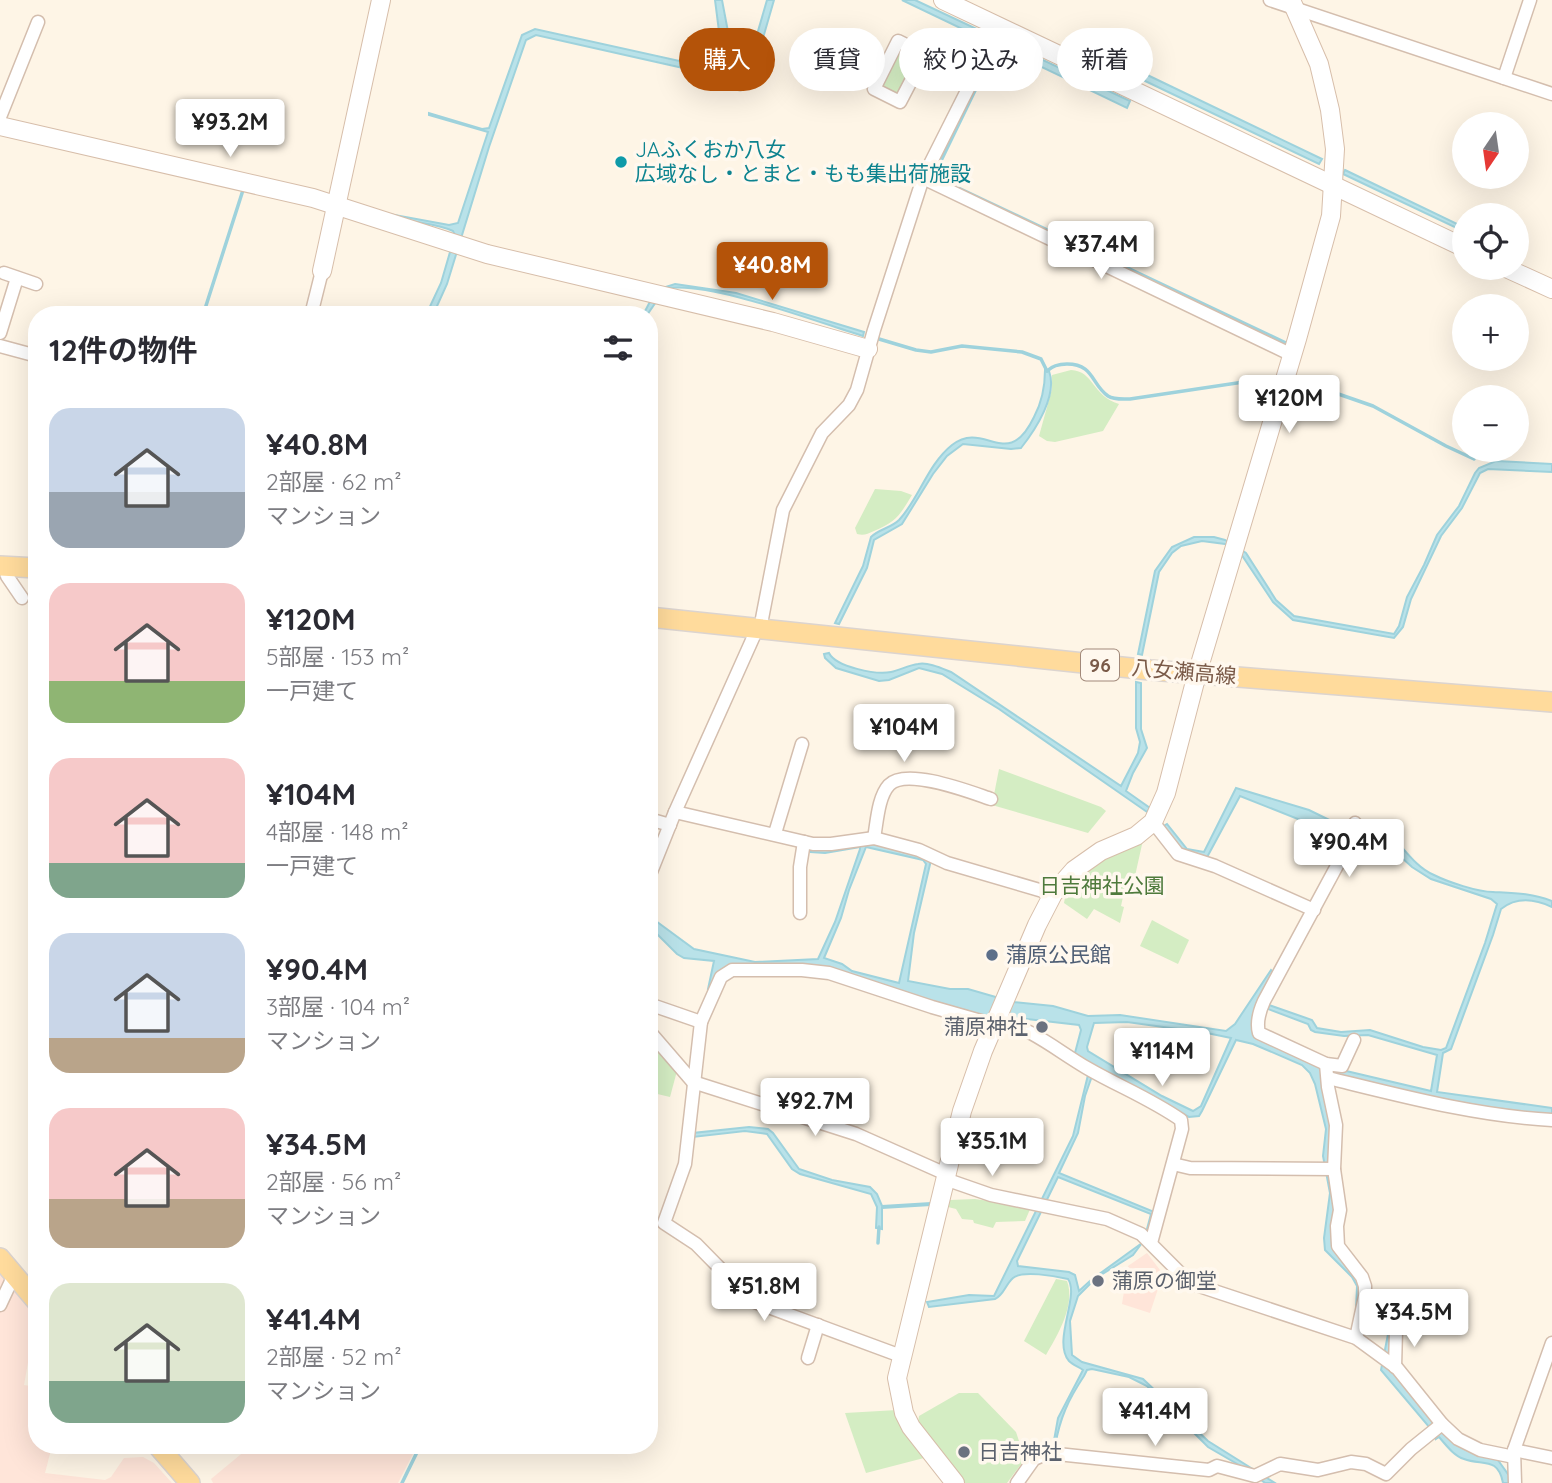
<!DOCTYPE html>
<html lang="ja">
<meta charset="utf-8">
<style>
:root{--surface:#fff;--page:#f7f7f7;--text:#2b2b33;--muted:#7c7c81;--accent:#b45309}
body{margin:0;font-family:Quicksand,"Noto Sans JP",sans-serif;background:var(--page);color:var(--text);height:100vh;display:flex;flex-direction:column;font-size:26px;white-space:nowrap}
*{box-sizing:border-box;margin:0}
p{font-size:23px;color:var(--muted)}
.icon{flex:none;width:38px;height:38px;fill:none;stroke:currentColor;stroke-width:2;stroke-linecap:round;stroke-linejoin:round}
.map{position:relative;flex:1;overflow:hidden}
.drawer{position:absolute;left:28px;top:306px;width:630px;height:1148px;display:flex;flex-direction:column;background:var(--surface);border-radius:28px;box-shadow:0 7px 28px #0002}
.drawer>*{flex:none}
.guide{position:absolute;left:679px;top:28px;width:665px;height:63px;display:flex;gap:14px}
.needle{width:46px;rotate:193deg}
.buttons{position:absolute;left:1452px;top:112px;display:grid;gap:14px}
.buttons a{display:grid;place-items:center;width:77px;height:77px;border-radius:50%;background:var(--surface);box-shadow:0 7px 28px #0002;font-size:35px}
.price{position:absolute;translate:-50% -60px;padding:0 16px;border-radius:7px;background:#fff;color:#222;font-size:23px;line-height:46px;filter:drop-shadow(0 2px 4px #0008)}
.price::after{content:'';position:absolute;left:50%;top:42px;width:21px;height:16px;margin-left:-10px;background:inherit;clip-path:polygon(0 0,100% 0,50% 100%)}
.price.on{background:var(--accent);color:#fff}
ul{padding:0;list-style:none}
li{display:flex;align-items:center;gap:21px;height:175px;padding:0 21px}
li span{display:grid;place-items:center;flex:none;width:196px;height:140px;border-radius:21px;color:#555}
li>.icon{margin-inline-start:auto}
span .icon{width:84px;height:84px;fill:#fffc;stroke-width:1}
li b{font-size:30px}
h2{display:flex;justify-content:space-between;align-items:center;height:84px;padding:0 21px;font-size:30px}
.pill{padding:0 24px;border-radius:32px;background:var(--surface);box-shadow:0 7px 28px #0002;font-size:24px;line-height:63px}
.pill.on{background:var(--accent);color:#fff}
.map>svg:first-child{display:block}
.commercial{fill:#ffe5d9}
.green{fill:#d4edc3}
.water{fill:#b9e2e9;stroke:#9ed2dc;stroke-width:2;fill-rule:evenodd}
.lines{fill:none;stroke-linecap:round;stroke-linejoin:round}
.stream{stroke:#9ed2dc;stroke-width:3.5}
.street-casing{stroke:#d4beae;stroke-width:15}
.secondary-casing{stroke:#d7beaa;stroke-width:20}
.primary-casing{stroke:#dcd4cf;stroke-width:22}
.street{stroke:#fff;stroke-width:12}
.secondary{stroke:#fff;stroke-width:18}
.primary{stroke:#ffdb9c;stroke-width:19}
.culture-dot{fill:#0f9aa8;stroke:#fff8ee;stroke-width:2.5}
.service-dot{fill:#5c6f8a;stroke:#fff8ee;stroke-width:2.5}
.worship-dot{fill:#6b7280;stroke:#fff8ee;stroke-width:2.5}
.labels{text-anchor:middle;stroke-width:7;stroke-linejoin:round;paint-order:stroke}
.shield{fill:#fff8ee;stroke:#a2897a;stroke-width:2}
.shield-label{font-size:19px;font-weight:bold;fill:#7a5a48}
.culture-label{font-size:21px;fill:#0d838f;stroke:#fff8ee;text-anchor:start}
.street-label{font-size:21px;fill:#7a5a48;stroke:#fff8ee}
.park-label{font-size:21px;fill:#4e7a3c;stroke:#fff8ee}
.service-label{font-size:21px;fill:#4e5e75;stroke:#fff8ee;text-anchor:start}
.worship-label{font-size:21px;fill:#5b616d;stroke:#fff8ee;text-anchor:start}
</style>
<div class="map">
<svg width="1552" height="1483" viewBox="0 0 1552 1483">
<rect width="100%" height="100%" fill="#fef5e6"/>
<!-- commercial -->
<g class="commercial">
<polygon points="1147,1253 1163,1274 1150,1313 1122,1304 1128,1266"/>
<polygon points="0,1274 36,1318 24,1385 37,1387 37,1446 52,1446 45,1473 105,1480 111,1477 124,1458 143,1457 154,1463 172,1483 0,1483"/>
<polygon points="260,1446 417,1446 398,1483 213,1483 211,1479 246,1450"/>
</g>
<!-- green -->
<g class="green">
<polygon points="901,48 913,54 915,62 900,91 895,93 882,86"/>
<path d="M1071,370c23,1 21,26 48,34l-16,27 -48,11 -8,-1 -8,-5 13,-47v-14z"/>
<path d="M875,489l26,2 11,4c-12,20 -16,27 -38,36 -7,3 -10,5 -17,3l-2,-6z"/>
<polygon points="999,769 1101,807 1106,811 1088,833 992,805"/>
<path d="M1143,840l-10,45 -7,-2 -5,23 3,1 -4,16 -26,-14 -7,10 -23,-16c4,-34 52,-50 79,-63z"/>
<polygon points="1152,920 1189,940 1178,964 1140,946"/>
<polygon points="656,1046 677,1071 670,1097 649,1092 649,1069"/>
<polygon points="975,1199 1031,1207 1025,1221 996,1222 993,1228 974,1223 973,1220 962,1219 956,1209 948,1207 950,1200"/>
<path d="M1056,1279l11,2c9,24 -10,55 -21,74l-22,-14z"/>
<polygon points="959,1393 978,1393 1016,1432 1025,1459 1007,1483 961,1483 918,1423 919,1416"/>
<polygon points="897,1410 924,1458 866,1473 845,1413"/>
</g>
<!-- water -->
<g class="water">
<path d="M715,0h7l14,74 9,2 22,-76h7l-24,83 -214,-48 -10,5 -37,107 -42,137 -14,31h-7l15,-32 14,-48 -2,-4c-20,-9 -44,-7 -64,-17l60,11 9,-2 30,-91 -59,-17v-2l53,16 7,-1 33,-93 13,-6 194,43 -9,-33z"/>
<polygon points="902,0 915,0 1130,101 1127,108"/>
<polygon points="1139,71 1322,159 1319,164 1141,79 1136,77"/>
<polygon points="1345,170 1461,226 1465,216 1465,232 1343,174"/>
<path d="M675,284l61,9 128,39 -1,4c-43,-13 -158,-57 -198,-47l-18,26h-4l13,-25z"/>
<path d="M1045,370l4,1c9,24 -13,58 -28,77l-10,1 -48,-5 -16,12 -14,18 -31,50 -28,16 -7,28 -28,56 -4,-1 28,-57 8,-29c8,-8 20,-9 28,-17 20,-21 28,-55 53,-75 33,-26 55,28 82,-28 8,-15 11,-29 11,-47z"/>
<polygon points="1496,461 1552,464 1552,472 1488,469 1480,473 1462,508 1441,536 1411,599 1403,627 1394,638 1293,620 1273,602 1241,554 1225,544 1202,541 1181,546 1172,553 1159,572 1142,655 1138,654 1155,571 1172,547 1194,537 1214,537 1225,540 1246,553 1276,600 1294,616 1394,634 1399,626 1407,597 1424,565 1437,535 1459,506 1475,473 1479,468"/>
<path d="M829,653c7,14 47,22 62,19 9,-2 18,-7 27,-8 10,-2 23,4 33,8l170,114 17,-33 2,-11 -4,-14v-46l5,1v46l6,19 -14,25 -7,18 24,17 -3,4 -148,-103 -57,-35 -23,-6 -30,12 -10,1 -43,-13 -11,-10 -1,-4z"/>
<polygon points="1236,788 1309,810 1352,831 1348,839 1240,796 1205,861 1185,854 1162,827 1167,824 1187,849 1204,852"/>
<path d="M1372,822c24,9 36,42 62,53 14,7 44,17 59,17 20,1 39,1 59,9v6c-17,-8 -36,-10 -51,2l-8,26 -42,114 -8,4 -6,39 115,16v8l-114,-15 -114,-25 9,55 3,62 -4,37 30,59 -3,22 -3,-1 1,-24 -5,-9 -27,-27 -1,-12 6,-45 -7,-37 3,-27 -11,-45 -5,-11 -8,-8 -49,-21 -17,-4 -34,71 -3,5 -10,1 -104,-54 -10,-10 6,-23 -2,-5 -87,-10 -8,1 -165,-48h-80l-28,22 -3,-1 6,-28 -30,-3 -7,-4 -28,-28v-10l45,33 61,13 63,-3 17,-37 25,-73v-2l-35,6 -14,-1v-2l53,-9 41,9 26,10 -17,73 -6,48 42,8h18l45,13 40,4 35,10 32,-1 106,16 9,-7 36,-54 4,4 -20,62 87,34 89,21 6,-36 -69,-20 -24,1 -29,-4 -4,-2 -3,-6 -40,-15 1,-4 43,15 5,8 24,4 29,-2 53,17 18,3 5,-2 39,-105 12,-39 -6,-5 -60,-20 -19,-12 -42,-38h-3l-4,7 -5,-2 3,-8zM866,847l57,13 3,4 -27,119 -47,-12 -10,-7 -18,-6 17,-40 8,-28zM1127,1022l80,11 24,5 -30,68 -8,5 -31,-15 -74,-45 -1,-4 7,-24z"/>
<path d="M1088,1075l4,1 -7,20 -7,37 -19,40 93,38 2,2 -4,17 -3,-1 4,-15 -93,-37 -41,84 1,5 51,6 6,3 4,16 12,-11 51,-37 -9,12 -37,23 -18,18 -8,25 2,34 10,7 61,17 65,62 67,42h-10l-14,-11 -43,-25 -61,-61 -18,-9 -37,-8 -5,1 -3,6c-16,24 -24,42 -29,70h-2l5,-28 25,-48c-4,-3 -10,-5 -14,-9 -17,-20 11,-65 -1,-82 -13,-3 -46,-9 -55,-1 -8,7 -9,17 -18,21l-66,8 -2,-5 42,-7 25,1 79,-160z"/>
<polygon points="749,1127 768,1129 773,1133 799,1169 832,1180 870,1187 877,1194 882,1206 930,1203 930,1205 882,1208 882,1229 876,1228 877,1207 871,1194 800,1174 792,1169 767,1134 745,1131 693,1137 693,1133"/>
<path d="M1389,1329h2l10,51 44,53 50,23 15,21 1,6h-8c-5,-27 -21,-17 -39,-24 -10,-3 -18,-14 -25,-22l-3,2v-4l-55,-65z"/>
</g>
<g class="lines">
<!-- stream -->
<g class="stream">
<polyline points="998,43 936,171 935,177 1286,343"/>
<polyline points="203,315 244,187"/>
<polyline points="879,339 916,350 931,352 962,346 1022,352 1041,359 1047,371"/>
<path d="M1047,371c5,-5 12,-7 20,-7 27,0 24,20 41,32 6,4 15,3 22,3l147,-22"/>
<polyline points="1295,379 1373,406 1446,446 1474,459"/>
<polyline points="878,1243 879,1227"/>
<polyline points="1368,1315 1381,1318"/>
<polyline points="402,1483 420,1446"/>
</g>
<defs>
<g id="street">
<polyline points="1270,0 1552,94"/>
<polyline points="925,54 900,102 874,89 898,41 973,78"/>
<polyline points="1504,78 1530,0"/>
<polyline points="740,84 743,75"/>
<polyline points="0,117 38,22"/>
<polyline points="923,178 1292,355"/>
<polyline points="4,273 36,284"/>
<polyline points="311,315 322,271"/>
<polyline points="0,333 17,278"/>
<polyline points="0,346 37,356"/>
<polyline points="7,576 22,598"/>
<polyline points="760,629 783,510 822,433 849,405 857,390 874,330 923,178 999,27"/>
<polyline points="675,812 813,844 831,844 874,838 919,850 947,863 1053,894"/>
<polyline points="649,819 670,825"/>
<polyline points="1153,822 1178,854 1215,866 1314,910"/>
<polyline points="773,834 776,830 802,744"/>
<path d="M874,838c3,-16 4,-41 15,-53 17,-18 81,7 102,14"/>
<polyline points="649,877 675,812 757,629"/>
<polyline points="800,913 800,867 804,842"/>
<polyline points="649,1004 701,1022 721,977 732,970 802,970 829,973 932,1007 995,1025"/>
<path d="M997,1019c37,11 58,30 90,49 31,18 64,31 94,52l1,9 -31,114"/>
<polyline points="701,1022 685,1164 664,1223 696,1244 752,1301 901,1356"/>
<polyline points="649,1031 693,1082 856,1134 946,1174"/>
<path d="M1354,1040l-12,26 -16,-2 -67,-31c-3,-11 0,-21 5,-32l89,-165 2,-13"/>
<polyline points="1326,1064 1328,1087 1336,1125 1334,1169 1340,1210 1337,1226 1338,1246 1362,1277 1365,1286 1365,1296 1356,1338"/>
<path d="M1328,1078c74,18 148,38 224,42"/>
<polyline points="1173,1164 1190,1168 1334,1169"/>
<polyline points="945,1179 991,1195 1107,1219 1141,1234 1190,1283 1356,1338 1397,1368 1442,1424 1458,1439 1480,1450 1514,1457"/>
<polyline points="0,1305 14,1275"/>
<polyline points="808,1358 818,1325"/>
<polyline points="1395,1367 1396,1330"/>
<polyline points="1514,1450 1552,1458"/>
<polyline points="1017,1483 1034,1459 1048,1453 1209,1470 1217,1466 1255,1476 1280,1464 1318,1470 1351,1462 1366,1464 1386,1474 1411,1449 1442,1424"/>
<polyline points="1515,1483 1514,1450 1552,1343"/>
</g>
<g id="secondary">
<polyline points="943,0 1465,248"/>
<polyline points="0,126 313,198 487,254 773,322 868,349"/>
<polyline points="1506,268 1552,289"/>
<polyline points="322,271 381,0"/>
<polyline points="955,1483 911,1427 904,1413 897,1378 962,1111 983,1051 1037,925 1053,894 1074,870 1101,851 1136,836 1153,822 1166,793 1197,674 1297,339 1331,216 1335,149 1330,110 1319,64 1291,0"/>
</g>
<g id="primary">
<polyline points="0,566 37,568"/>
<polyline points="649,617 1150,670 1552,702"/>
<polyline points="0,1258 37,1302"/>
<polyline points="158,1446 190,1483"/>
</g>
</defs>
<!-- street casing -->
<use href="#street" class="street-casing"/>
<!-- secondary casing -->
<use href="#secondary" class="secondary-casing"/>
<!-- primary casing -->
<use href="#primary" class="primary-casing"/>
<!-- street -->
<use href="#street" class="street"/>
<!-- secondary -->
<use href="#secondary" class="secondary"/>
<!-- primary -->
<use href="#primary" class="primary"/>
</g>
<!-- markers -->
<circle class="culture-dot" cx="621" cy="162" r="7"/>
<circle class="service-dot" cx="992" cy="955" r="7"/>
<g class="worship-dot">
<circle cx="1042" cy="1027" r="7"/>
<circle cx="1098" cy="1281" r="7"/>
<circle cx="964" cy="1452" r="7"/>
</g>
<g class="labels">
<!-- shield labels -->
<rect class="shield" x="1081" y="649.5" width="38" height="31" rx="5"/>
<g class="shield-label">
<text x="1100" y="672">96</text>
</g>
<!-- culture labels -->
<g class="culture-label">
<text x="635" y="157">JAふくおか八女<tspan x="635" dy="24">広域なし・とまと・もも集出荷施設</tspan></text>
</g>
<!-- street labels -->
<g class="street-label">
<text transform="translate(1184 672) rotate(5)" y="7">八女瀬高線</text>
</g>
<!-- park labels -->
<g class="park-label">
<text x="1102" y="893">日吉神社公園</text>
</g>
<!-- service labels -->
<g class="service-label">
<text x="1006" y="962">蒲原公民館</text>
</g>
<!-- worship labels -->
<g class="worship-label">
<text x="1028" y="1034" text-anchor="end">蒲原神社</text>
<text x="1112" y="1288">蒲原の御堂</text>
<text x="978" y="1459">日吉神社</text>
</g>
</g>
</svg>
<div class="buttons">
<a><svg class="needle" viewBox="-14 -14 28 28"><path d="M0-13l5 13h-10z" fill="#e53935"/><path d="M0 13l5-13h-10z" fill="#7c7c81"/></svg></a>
<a><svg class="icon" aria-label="locate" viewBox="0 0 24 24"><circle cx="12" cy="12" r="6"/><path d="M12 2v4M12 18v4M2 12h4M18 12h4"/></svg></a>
<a>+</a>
<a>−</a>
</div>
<b class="price" style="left:230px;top:159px">¥93.2M</b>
<b class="price" style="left:1101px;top:281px">¥37.4M</b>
<b class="price on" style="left:772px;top:302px">¥40.8M</b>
<b class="price" style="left:1289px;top:435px">¥120M</b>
<b class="price" style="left:904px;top:764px">¥104M</b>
<b class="price" style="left:1349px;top:879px">¥90.4M</b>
<b class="price" style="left:1162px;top:1088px">¥114M</b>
<b class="price" style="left:815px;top:1138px">¥92.7M</b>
<b class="price" style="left:992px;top:1178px">¥35.1M</b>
<b class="price" style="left:764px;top:1323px">¥51.8M</b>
<b class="price" style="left:1414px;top:1349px">¥34.5M</b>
<b class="price" style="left:1155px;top:1448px">¥41.4M</b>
<div class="guide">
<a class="pill on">購入</a>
<a class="pill">賃貸</a>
<a class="pill">絞り込み</a>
<a class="pill">新着</a>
</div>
<section class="drawer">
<h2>12件の物件<svg class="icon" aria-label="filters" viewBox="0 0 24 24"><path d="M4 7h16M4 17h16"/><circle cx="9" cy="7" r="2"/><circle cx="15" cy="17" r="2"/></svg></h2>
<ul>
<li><span style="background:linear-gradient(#c9d6e8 60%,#9aa5b1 0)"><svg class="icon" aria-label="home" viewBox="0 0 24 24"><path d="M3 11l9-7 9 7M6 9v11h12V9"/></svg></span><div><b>¥40.8M</b><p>2部屋 · 62 m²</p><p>マンション</p></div></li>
<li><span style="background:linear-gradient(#f6c9c9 70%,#8fb573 0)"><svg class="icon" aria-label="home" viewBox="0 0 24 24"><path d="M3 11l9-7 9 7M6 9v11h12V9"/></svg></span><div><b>¥120M</b><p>5部屋 · 153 m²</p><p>一戸建て</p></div></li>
<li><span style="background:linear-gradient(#f6c9c9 75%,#7fa58c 0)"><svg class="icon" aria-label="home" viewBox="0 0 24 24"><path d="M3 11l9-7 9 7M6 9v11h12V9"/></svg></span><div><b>¥104M</b><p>4部屋 · 148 m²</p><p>一戸建て</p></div></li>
<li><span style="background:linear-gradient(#c9d6e8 75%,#b9a48a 0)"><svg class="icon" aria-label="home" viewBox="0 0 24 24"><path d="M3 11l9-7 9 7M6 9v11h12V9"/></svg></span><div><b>¥90.4M</b><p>3部屋 · 104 m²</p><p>マンション</p></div></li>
<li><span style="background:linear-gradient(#f6c9c9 65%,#b9a48a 0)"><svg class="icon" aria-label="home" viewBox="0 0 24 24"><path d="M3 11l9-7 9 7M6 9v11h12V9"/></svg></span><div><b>¥34.5M</b><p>2部屋 · 56 m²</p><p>マンション</p></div></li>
<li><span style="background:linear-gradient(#dfe7d0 70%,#7fa58c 0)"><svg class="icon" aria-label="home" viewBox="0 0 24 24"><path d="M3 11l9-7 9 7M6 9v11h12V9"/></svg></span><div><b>¥41.4M</b><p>2部屋 · 52 m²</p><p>マンション</p></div></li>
</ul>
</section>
</div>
